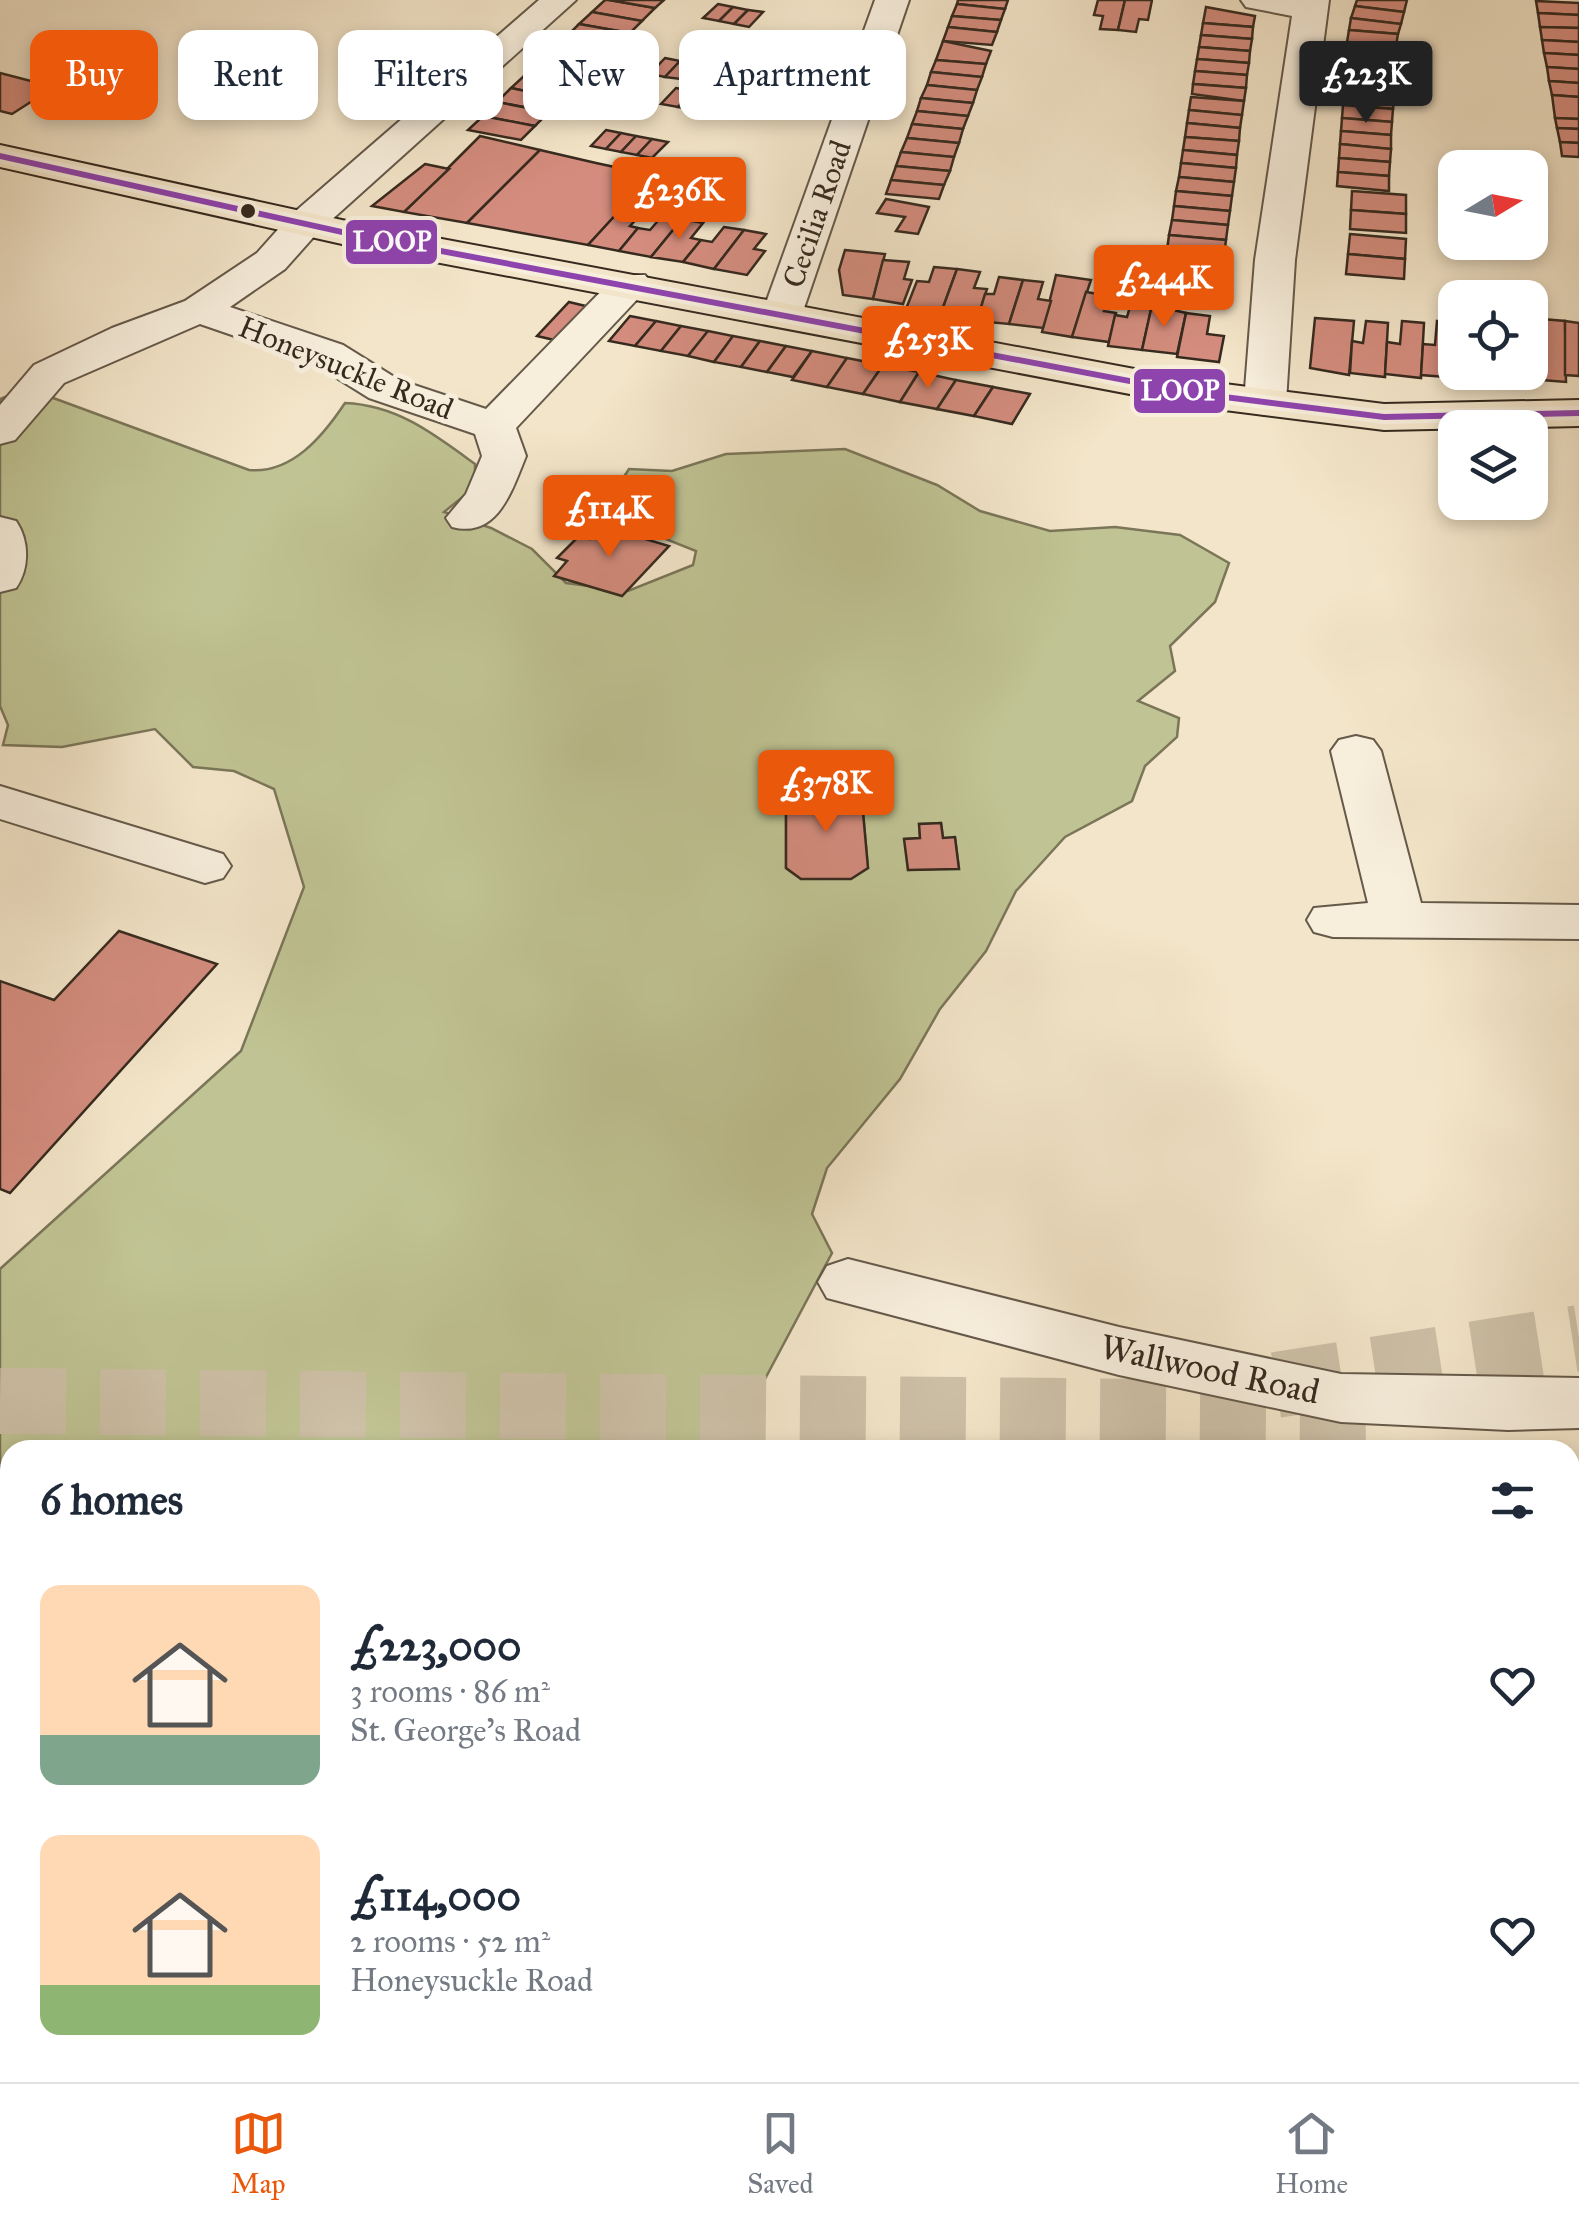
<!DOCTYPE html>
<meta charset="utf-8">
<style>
:root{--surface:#fff;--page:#f6f6f7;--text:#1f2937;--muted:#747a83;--line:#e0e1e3;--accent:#ea580c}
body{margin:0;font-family:"IM FELL Great Primer",serif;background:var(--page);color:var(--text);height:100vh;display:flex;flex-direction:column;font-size:38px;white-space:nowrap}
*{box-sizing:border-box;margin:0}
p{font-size:32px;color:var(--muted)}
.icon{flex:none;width:55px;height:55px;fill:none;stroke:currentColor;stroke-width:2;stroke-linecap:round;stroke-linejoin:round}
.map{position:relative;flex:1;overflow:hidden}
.details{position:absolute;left:0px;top:1440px;width:1580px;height:642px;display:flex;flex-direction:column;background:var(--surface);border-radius:30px 30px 0 0;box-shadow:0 5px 15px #0003}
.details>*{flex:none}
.guide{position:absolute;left:30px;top:30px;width:1000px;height:90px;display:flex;gap:20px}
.needle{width:65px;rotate:80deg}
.tools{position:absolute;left:1438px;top:150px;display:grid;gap:20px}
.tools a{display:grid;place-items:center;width:110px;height:110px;border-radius:20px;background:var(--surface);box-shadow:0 5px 15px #0003;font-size:50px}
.price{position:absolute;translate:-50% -85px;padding:0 22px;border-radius:10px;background:var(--accent);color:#fff;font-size:32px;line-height:65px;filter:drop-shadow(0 2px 5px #0008)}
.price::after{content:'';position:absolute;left:50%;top:60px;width:30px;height:22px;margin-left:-15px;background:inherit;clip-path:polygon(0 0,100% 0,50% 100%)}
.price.active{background:#222;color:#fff}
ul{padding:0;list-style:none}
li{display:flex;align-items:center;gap:30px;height:250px;padding:0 40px}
li span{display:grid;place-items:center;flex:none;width:280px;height:200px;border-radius:20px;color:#555}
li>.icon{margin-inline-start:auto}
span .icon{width:120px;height:120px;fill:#fffc;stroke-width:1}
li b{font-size:42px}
h2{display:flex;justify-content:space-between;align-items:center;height:120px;padding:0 40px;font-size:42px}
.pill{padding:0 35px;border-radius:20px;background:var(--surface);box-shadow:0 5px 15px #0003;font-size:35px;line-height:90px}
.pill.active{background:var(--accent);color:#fff}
.menu{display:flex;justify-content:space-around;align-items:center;height:140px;border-top:2px solid var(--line);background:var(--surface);font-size:28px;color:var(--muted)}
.menu a{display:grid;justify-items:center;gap:5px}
.menu .active{color:var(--accent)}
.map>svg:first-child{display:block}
.green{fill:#c0c393;stroke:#7b7659;stroke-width:2.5;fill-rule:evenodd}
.building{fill:#d38c7d;stroke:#362a1f;stroke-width:2.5}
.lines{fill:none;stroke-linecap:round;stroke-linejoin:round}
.minor-tunnel{stroke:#cdc0a7;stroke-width:66;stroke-dasharray:66 34;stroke-linecap:butt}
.minor-casing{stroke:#65594a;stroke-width:4}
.major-casing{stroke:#362a1f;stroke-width:4}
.minor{fill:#f7eedc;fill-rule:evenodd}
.major{fill:#f3e5c9;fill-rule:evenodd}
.bus-1-casing{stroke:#f7eedc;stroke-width:8}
.bus-1{fill:#8e44ad;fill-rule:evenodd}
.bus-dot{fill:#362a1f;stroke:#f7eedc;stroke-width:4}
.labels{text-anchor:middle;stroke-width:10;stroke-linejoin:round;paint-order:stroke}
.far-street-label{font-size:30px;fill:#362a1f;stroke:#f7eedc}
.street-label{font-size:35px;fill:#362a1f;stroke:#f7eedc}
.line-badge{stroke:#f7eedc;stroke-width:4}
.badge-label{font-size:28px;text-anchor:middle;font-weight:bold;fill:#fff}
</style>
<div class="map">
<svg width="1579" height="2082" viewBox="0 0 1579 2082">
<rect width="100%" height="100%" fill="#f3e5c9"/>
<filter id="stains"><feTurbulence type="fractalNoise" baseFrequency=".002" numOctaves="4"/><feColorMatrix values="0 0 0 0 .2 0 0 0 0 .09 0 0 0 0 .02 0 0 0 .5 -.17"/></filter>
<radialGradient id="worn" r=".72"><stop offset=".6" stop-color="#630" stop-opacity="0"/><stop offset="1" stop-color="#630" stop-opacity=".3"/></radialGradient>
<!-- green -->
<path class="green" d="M26,388l223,82c43,4 74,-34 96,-67 52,2 89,31 130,61v23l-31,25 47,16 41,21 34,34 62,8 65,-26 3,-14 -43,-17 -47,-30 23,-35 43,2 54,-17 119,-5 92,36 43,26 70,20 65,-4 65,8 49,28 -14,39 -45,44 5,25 -37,30 41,17 -2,19 -32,29 -13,35 -67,36 -49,54 -30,60 -46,58 -40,70 -73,89 -15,46 20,39 -67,126 -29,71h-726v40l-10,-5v-216l241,-218 63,-164 -30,-98 -40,-18 -41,-4 -38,-38 -93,18 -59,-2 5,-20 -8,-19v-307zM846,784l3,20 14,8 5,56 -67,11 -15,-11v-53l15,-9 -1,-21zM941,823l2,15h12l4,30 -51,2 -3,-31 15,-1 -1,-14z"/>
<!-- building -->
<g class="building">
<polygon points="605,0 609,0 655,8 642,21 592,12"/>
<polygon points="609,0 664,0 655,8"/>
<polygon points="958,0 1008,0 1005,9 957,4"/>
<polygon points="1098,0 1125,0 1118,30 1100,29 1103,16 1094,15"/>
<polygon points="1125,0 1152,0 1148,20 1139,19 1136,32 1118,30"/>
<polygon points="1357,0 1407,0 1404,12 1355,6"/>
<polygon points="1536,1 1579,3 1579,15 1538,13"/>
<polygon points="718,4 733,7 719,21 703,18"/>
<polygon points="957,4 1005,9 1001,20 952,16"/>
<polygon points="1355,6 1404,12 1401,24 1351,18"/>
<polygon points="733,7 748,10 734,24 719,21"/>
<polygon points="1206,7 1255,16 1253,27 1203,23"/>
<polygon points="748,10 763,12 749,27 734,24"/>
<polygon points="592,12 642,21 630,33 579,24"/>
<polygon points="1538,13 1579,15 1579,28 1540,27"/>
<polygon points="952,16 1001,20 997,32 948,27"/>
<polygon points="1351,18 1401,24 1398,34 1349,30"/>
<polygon points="1203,23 1253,27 1252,39 1201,35"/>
<polygon points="579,24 630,33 617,46 566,37"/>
<polygon points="948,27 997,32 992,45 943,41"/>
<polygon points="1540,27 1579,28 1579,42 1542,40"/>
<polygon points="1349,30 1398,34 1396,46 1347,42"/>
<polygon points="1201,35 1252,39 1250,51 1199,47"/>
<polygon points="566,37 617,46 604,59 553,49"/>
<polygon points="1542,40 1579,42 1579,55 1544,53"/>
<polygon points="943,41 991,51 986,64 936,60"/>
<polygon points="1347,42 1396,46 1396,58 1346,54"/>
<polygon points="1199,47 1250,51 1249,63 1197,59"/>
<polygon points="553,49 604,59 590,72 539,62"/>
<polygon points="1544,53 1579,55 1579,69 1547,67"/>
<polygon points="1346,54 1396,58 1395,70 1345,66"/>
<polygon points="665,58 680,61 665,77 650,74"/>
<polygon points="1197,59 1249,63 1247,75 1195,71"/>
<polygon points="936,60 986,64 982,77 931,72"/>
<polygon points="680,61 696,64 681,79 665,77"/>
<polygon points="539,62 590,72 577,85 525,75"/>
<polygon points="696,64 711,67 697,82 681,79"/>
<polygon points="1345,66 1395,70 1394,83 1344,79"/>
<polygon points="711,67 727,70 712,85 697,82"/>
<polygon points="1547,67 1579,69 1579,83 1549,81"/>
<polygon points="1195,71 1247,75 1246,88 1193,84"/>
<polygon points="931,72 982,77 977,90 927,85"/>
<polygon points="0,73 54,87 12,114 0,111"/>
<polygon points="525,75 577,85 563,99 511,88"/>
<polygon points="1344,79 1394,83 1394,96 1344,92"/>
<polygon points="1549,81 1579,83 1579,97 1552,95"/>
<polygon points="1193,84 1246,88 1244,101 1192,94"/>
<polygon points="927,85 977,90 973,103 921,98"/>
<polygon points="511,88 563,99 549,112 497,102"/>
<polygon points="676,88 692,91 678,107 661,104"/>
<polygon points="692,91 706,93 691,109 678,107"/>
<polygon points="1344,92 1394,96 1393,109 1343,105"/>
<polygon points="1552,95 1579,97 1579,119 1555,118"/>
<polygon points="1191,97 1244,101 1242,115 1189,110"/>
<polygon points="921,98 973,103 968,116 917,111"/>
<polygon points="497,102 549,112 535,126 483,116"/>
<polygon points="1343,105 1393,109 1392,122 1342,118"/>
<polygon points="1189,110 1242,115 1240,128 1187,123"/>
<polygon points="917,111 968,116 963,129 912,124"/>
<polygon points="483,116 535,126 521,140 468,130"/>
<polygon points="1342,118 1392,122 1391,135 1341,131"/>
<polygon points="1555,118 1579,119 1579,129 1557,128"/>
<polygon points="1187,123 1240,128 1239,141 1185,137"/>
<polygon points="912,124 963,129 959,143 907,138"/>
<polygon points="1557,128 1579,129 1579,143 1560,142"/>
<polygon points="606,130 621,133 606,149 591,146"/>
<polygon points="1341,131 1391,135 1391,149 1340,144"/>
<polygon points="621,133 636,136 621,152 606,149"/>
<polygon points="480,136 540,150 467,223 404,212"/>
<polygon points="636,136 652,139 637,155 621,152"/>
<polygon points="1185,137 1239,141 1237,155 1183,150"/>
<polygon points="907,138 959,143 954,157 901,152"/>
<polygon points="652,139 668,142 652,158 637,155"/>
<polygon points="1560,142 1579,143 1579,157 1562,156"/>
<polygon points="1340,144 1391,149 1390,162 1339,158"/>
<polygon points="540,150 596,163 652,175 588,245 467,223"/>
<polygon points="1183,150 1237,155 1236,168 1181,163"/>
<polygon points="901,152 954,157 950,171 896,166"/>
<polygon points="1339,158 1390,162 1389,176 1338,172"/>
<polygon points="1181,163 1236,168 1234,182 1179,177"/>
<polygon points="425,164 449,169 404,212 372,206"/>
<polygon points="896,166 950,171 944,185 891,180"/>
<polygon points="1338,172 1389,176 1389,191 1337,186"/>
<polygon points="1179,177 1234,182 1232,196 1176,191"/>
<polygon points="891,180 944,185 939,199 886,194"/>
<polygon points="1176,191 1232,196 1230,211 1174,206"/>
<polygon points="1352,191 1406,195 1406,214 1351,210"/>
<polygon points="886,199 929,207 918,234 896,231 905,217 877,213"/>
<polygon points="1174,206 1230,211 1228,225 1172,220"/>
<polygon points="622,208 643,212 630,226 638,228 619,251 588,245"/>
<polygon points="1351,210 1406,214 1406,233 1350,229"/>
<polygon points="663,215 682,219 651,257 619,251 638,228 650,230"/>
<polygon points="682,219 703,223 691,238 701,240 683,262 651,257"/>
<polygon points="1172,220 1228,225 1226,240 1169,235"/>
<polygon points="724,227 744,230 714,269 683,262 701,240 712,242"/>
<polygon points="744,230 766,234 754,249 765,251 747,275 714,269"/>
<polygon points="1350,234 1406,239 1405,259 1348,254"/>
<polygon points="1169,235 1226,240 1224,255 1167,250"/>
<polygon points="845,250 885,254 873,299 843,295 839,270"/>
<polygon points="1348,254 1405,259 1404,279 1346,274"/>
<polygon points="883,260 909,262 904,279 912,280 903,304 873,299"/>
<polygon points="934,267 957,269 941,313 906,309 917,281 929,282"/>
<polygon points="957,269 980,272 974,288 987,289 978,317 941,313"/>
<polygon points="1056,275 1091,280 1072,337 1042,332"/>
<polygon points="999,277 1023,280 1009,324 977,321 985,294 994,294"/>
<polygon points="1023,280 1043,282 1038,299 1051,301 1043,328 1009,324"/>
<polygon points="1086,292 1111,296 1104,311 1116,313 1109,342 1072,337"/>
<polygon points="569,302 594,308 563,342 537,336"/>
<polygon points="1131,303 1152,305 1142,350 1108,346 1115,315 1127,317"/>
<polygon points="1152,305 1186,313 1177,354 1142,350"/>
<polygon points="1186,313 1210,316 1207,334 1224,336 1219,362 1177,357"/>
<polygon points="630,316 656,321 635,346 609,341"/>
<polygon points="1315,318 1354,321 1349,375 1310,368"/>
<polygon points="1542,319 1565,321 1566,382 1529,379 1530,350 1542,351"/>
<polygon points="656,321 681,326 661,351 635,346"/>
<polygon points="1366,321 1388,323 1385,377 1350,373 1352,341 1363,343"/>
<polygon points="1402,321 1424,323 1421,378 1385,374 1387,342 1400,344"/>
<polygon points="1437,321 1455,323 1458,378 1421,375 1423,344 1435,345"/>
<polygon points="1565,321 1579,323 1579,376 1565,375"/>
<polygon points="681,326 708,331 688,356 661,351"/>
<polygon points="708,331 733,336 714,362 688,356"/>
<polygon points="733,336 760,341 741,367 714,362"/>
<polygon points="760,341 786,346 767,372 741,367"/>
<polygon points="786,346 812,351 793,377 767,372"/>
<polygon points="812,351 847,358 827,387 792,380"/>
<polygon points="847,358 883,365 863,394 827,387"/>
<polygon points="883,365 919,372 900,402 863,394"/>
<polygon points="919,372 956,380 937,409 900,402"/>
<polygon points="1458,372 1492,372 1492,381 1458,378"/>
<polygon points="1492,372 1529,372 1528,382 1491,378"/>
<polygon points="956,380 993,387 974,416 937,409"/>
<polygon points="993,387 1030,394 1012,424 974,416"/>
<polygon points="602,526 669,546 622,596 554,576 567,561 557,558 579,536 590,539"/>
<polygon points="847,784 849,804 863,812 868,868 851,879 801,879 786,868 786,814 801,806 800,785"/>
<polygon points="941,823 943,838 955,837 959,869 908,870 904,839 920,838 919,824"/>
<polygon points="119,931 217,964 10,1193 0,1189 0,981 54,1000"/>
<polygon points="0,1820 10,1825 10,1913 0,1925"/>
<polygon points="102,2072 168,2072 162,2082 119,2082"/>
</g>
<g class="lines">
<!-- minor-tunnel -->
<g class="minor-tunnel">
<polyline points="1276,1385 1579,1338"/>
<polyline points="0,1401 1377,1414"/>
</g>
<defs>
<g id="minor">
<path d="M539,0h37l-258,232 -33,37 -55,38 113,38 56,35 87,29 131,-134h28l6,8 -6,8 -129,137 10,28c-14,34 -28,83 -74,71l-6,-9 20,-24 16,-38 -7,-22 -106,-36 -56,-35 -113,-39 -136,59 -49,57 -15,4v-39l34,-40 78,-37 73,-27 72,-48 33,-37z"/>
<polygon points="875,0 909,0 802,314 796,323 782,326 768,323 762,314"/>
<polygon points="1241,0 1329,0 1295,260 1286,402 1280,411 1265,415 1250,411 1244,402 1255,260 1292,16 1246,7"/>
<path d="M0,517l16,4c13,19 14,47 0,67l-16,4z"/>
<polygon points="1356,736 1373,740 1381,751 1421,903 1579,905 1579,939 1333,937 1314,932 1307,920 1314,908 1368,903 1331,751 1339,740"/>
<polygon points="0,786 223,854 231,866 223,878 205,883 0,819"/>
<polygon points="848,1259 1119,1327 1341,1374 1579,1378 1579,1428 1508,1430 1341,1422 1119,1375 827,1298 818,1282 827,1266"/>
<polygon points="0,1557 10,1560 10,1619 0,1615"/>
<polygon points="381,2072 459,2072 455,2082 377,2082"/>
<polygon points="1037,2072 1144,2072 1148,2082 1041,2082"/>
</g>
<polygon id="major" points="0,145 351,222 1193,380 1384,404 1579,400 1579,426 1384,430 1193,406 351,246 0,167"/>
</defs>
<!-- minor casing -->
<use href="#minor" class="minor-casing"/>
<!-- major casing -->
<use href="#major" class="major-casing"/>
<!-- minor -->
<use href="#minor" class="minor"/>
<!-- major -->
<use href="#major" class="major"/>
<defs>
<polygon id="bus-1" points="0,153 351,231 1193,390 1384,414 1579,410 1579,416 1384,420 1193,396 351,237 0,159"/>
</defs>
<!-- bus-1 casing -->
<use href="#bus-1" class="bus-1-casing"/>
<!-- bus-1 -->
<use href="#bus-1" class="bus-1"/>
</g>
<!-- markers -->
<circle class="bus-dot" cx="248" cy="211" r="9"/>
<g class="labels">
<!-- far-street labels -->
<g class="far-street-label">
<text transform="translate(817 214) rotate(-71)" y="10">Cecilia Road</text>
<text transform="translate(346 368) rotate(22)" y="10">Honeysuckle Road</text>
</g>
<!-- street labels -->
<g class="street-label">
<text transform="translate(1210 1369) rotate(12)" y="12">Wallwood Road</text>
</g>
</g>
<g class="line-badge">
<rect x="344" y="218" width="95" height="48" rx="10" fill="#8e44ad"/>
<rect x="1132" y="367" width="95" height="48" rx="10" fill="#8e44ad"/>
</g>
<g class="badge-label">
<text x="392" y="251">LOOP</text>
<text x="1180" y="400">LOOP</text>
</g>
<rect width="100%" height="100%" filter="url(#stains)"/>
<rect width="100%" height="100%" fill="url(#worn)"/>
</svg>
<div class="tools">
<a><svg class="needle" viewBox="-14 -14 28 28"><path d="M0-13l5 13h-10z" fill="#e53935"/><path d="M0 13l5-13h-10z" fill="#747a83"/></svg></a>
<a><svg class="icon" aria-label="locate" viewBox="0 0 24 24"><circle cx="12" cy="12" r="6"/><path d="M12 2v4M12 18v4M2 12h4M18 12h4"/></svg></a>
<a><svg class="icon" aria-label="layers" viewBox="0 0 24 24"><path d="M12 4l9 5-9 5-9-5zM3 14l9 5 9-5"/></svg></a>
</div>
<b class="price active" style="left:1366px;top:126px">£223K</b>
<b class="price" style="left:679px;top:242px">£236K</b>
<b class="price" style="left:1164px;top:330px">£244K</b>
<b class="price" style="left:928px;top:391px">£253K</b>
<b class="price" style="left:609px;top:560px">£114K</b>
<b class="price" style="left:826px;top:835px">£378K</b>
<div class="guide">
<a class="pill active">Buy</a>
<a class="pill">Rent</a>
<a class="pill">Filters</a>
<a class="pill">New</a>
<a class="pill">Apartment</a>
</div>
<section class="details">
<h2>6 homes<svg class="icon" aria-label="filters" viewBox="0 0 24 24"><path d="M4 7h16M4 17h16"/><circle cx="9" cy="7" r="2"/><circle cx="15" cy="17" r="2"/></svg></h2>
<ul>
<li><span style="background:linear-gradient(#ffd9b3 75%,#7fa58c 0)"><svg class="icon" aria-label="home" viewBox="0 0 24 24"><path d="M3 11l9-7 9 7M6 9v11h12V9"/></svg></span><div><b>£223,000</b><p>3 rooms · 86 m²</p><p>St. George's Road</p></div><svg class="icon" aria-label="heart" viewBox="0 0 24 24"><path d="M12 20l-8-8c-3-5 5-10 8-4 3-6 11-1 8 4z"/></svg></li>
<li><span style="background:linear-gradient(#ffd9b3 75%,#8fb573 0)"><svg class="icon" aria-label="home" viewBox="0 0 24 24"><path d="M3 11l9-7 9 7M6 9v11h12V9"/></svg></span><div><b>£114,000</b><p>2 rooms · 52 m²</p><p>Honeysuckle Road</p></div><svg class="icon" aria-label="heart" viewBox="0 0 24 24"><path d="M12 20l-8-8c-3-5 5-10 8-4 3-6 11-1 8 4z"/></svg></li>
</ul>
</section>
</div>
<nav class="menu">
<a class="active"><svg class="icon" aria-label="map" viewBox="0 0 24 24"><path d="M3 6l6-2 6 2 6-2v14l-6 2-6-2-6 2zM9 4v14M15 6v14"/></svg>Map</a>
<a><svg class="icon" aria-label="saved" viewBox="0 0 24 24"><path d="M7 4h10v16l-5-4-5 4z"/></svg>Saved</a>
<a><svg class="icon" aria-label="home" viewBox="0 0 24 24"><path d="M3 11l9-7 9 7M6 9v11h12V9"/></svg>Home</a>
</nav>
